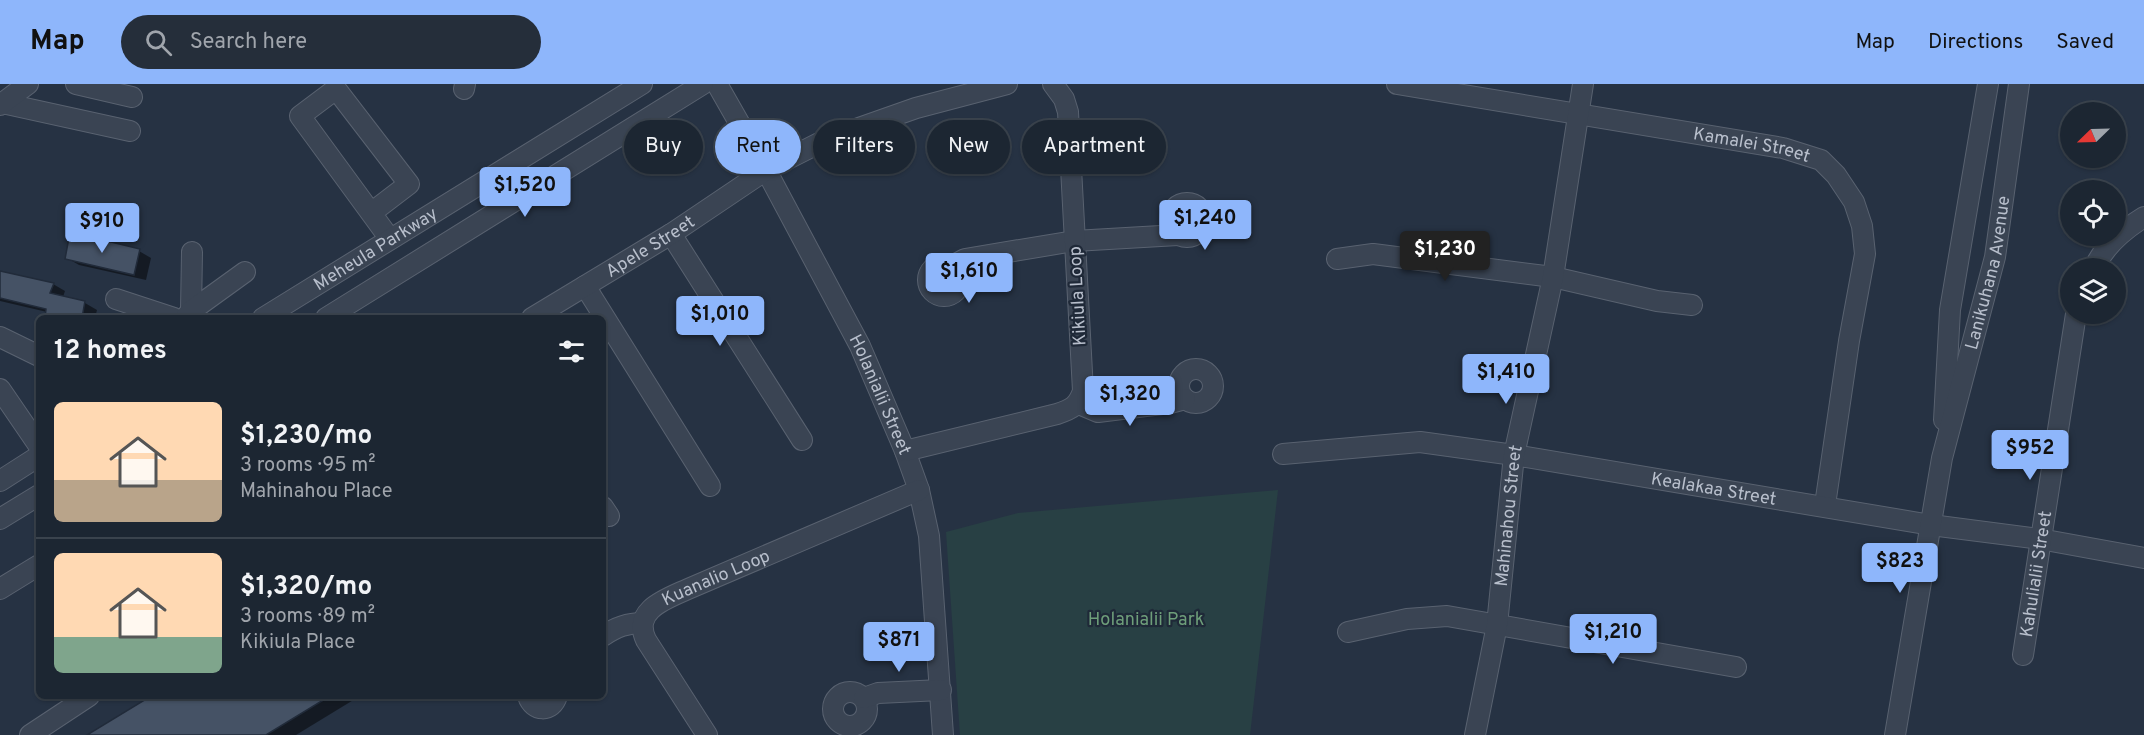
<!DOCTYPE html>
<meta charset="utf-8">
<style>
:root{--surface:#1c2632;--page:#252e3a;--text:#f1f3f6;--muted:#a0a5ac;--line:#3a434d;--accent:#8eb6fb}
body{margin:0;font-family:Overpass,sans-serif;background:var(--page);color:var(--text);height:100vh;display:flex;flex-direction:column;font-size:22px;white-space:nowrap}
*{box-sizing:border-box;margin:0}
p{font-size:20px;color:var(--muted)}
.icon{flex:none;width:33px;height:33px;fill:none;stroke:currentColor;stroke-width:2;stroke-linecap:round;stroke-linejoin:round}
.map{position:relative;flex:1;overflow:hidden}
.drawer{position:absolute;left:36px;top:231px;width:570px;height:384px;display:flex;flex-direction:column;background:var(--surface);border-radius:9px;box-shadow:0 2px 4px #0004,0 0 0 2px var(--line)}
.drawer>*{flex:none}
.top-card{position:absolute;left:624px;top:36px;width:570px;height:54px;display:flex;gap:12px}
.needle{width:39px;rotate:247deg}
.buttons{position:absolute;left:2060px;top:18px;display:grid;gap:12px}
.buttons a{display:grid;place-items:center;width:66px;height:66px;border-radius:50%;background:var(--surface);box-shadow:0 2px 4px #0004,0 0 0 2px var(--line);font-size:30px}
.price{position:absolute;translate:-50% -51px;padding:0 14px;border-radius:6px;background:var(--accent);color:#111;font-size:20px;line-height:39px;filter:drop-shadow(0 2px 3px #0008)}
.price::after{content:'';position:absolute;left:50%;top:36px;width:18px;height:14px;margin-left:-9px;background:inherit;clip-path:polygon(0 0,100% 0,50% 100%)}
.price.on{background:#222;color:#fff}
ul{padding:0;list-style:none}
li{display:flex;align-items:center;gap:18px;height:150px;padding:0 18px}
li+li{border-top:2px solid var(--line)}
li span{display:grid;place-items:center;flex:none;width:168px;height:120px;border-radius:9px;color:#555}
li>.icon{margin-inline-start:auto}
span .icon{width:72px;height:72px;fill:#fffc;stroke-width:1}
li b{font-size:26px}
h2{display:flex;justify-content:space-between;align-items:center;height:72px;padding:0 18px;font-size:26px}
.chip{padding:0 21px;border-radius:27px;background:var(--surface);box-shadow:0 2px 4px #0004,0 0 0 2px var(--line);font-size:21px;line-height:54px}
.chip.on{background:var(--accent);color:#111}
header{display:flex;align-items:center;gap:36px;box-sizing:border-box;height:84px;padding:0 30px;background:var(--accent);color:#111}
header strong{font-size:28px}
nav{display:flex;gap:33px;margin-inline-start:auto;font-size:21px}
.search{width:420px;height:54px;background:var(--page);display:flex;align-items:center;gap:15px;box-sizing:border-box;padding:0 21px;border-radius:33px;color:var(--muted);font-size:22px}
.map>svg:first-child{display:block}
.green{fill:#284044}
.shadow{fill:#0007}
.building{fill:#455265;stroke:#212b3a;stroke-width:1.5}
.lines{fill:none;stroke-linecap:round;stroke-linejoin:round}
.minor-casing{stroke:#596270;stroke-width:22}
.minor{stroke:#3a4453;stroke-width:20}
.labels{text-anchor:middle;stroke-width:4.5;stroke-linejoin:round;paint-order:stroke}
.street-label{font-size:18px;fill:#b8bfcc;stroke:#1f2938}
.park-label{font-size:18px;fill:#6e9e7a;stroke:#1f2938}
</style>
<header>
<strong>Map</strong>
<div class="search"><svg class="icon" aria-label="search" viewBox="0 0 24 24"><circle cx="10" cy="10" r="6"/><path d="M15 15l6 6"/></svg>Search here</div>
<nav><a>Map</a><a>Directions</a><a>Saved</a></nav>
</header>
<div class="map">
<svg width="2144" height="651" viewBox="0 0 2144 651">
<rect width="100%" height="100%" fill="#263243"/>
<!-- green -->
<polygon class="green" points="1278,406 1250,651 960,651 946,448 1018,429"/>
<!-- shadow -->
<g class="shadow">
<polygon points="139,167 151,174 146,196 79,181 67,174"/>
<polygon points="0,188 53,200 65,207 63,213 85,219 97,226 95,234 47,234 47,228 0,217"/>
<polygon points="154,612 360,612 296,651 89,651"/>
</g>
<!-- building -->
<g class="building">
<polygon points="70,148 140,165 134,191 65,175"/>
<polygon points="0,187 54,199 50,209 85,217 82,234 45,234 46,225 0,214"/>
<polygon points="151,612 330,612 266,651 87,651"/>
</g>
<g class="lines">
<defs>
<g id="minor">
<polyline points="76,0 132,13"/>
<path id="s1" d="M717,0l49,86 94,176 45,105 14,39 10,46 14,199"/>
<path id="s2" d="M1397,0l386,64 38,12 15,15 18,27 8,24 3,28 -16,87 -24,164"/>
<polyline points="464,5 465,0"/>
<polyline points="2,19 130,47"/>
<polyline points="0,21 28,0"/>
<circle cx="1187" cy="136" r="17"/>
<polyline points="371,129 409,100 336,5 300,32 390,155"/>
<polyline points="671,150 802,356"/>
<polyline points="1337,175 1373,170 1553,193 1657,217 1692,221"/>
<circle cx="944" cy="196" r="16"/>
<polyline points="952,182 965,175 1074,157 1178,151"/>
<path d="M2094,184c11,-23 29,-38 50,-51"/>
<polyline points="585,202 710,402"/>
<polyline points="116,215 174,234"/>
<polyline points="191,227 192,168"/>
<polyline points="185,234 191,227 245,188"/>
<path id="s3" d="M263,234l379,-234"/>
<polyline points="326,234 703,0"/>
<path id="s4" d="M532,234l139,-84 95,-64 59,-30 91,-32 91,-24"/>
<polyline points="0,253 39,272"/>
<circle cx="1196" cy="302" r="17"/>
<polyline points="0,305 39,362"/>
<polyline points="1079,320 1098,328 1170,319 1185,315"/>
<polyline points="1944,336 1950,226 1988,0"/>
<path d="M905,367l152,-37c15,-5 21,-8 26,-23l-15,-279 -4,-13 -11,-15"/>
<path id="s5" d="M1283,370l137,-12 94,13 417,70 109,14 104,19"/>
<polyline points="0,397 39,372"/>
<polyline points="603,423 609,432"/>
<polyline points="0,435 39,411"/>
<polyline points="0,505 39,481"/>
<polyline points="1348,548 1407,535 1447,532 1736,583"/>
<path d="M603,552c13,-9 24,-13 39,-13"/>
<path id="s6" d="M2023,571l53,-341"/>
<circle cx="850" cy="625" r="17"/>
<path d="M528,612c5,16 24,17 29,0"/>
<polyline points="864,614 878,609 941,606"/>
<polyline points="30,651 89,612"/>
<path id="s7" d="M707,651l-61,-95c-14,-30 20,-41 42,-51l231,-99"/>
<path id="s8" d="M1475,651l22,-110 17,-170 39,-178 30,-193"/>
<path id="s9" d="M1895,651l47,-277 53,-201 24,-173"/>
</g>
</defs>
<!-- minor casing -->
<use href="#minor" class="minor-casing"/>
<!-- minor -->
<use href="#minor" class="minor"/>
</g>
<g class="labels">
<!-- street labels -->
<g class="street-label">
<text dy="6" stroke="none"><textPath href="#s2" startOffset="360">Kamalei Street</textPath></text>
<text dy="6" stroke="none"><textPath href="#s4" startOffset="138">Apele Street</textPath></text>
<text dy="6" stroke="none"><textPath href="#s3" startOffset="132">Meheula Parkway</textPath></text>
<text dy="6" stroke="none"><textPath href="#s9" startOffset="472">Lanikuhana Avenue</textPath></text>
<text transform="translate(1077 212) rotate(-93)" y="6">Kikiula Loop</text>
<text dy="6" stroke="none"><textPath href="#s1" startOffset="351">Holanialii Street</textPath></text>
<text dy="6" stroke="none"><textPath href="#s5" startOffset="435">Kealakaa Street</textPath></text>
<text dy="6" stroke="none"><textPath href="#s8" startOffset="222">Mahinahou Street</textPath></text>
<text dy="6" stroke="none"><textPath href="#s6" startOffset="82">Kahulialii Street</textPath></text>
<text dy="6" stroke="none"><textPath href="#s7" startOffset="219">Kuanalio Loop</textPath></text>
</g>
<!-- park labels -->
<g class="park-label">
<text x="1146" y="541">Holanialii Park</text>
</g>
</g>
</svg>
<div class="buttons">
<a><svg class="needle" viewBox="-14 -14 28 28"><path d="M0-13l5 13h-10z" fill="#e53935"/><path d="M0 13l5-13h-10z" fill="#a0a5ac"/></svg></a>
<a><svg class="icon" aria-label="locate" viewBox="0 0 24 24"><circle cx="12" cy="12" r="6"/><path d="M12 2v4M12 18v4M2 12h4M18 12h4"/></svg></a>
<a><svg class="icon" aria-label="layers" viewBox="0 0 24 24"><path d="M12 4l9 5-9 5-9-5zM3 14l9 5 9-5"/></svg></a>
</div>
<b class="price" style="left:525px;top:134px">$1,520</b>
<b class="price" style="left:1205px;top:167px">$1,240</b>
<b class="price" style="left:102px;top:170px">$910</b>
<b class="price on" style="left:1445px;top:198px">$1,230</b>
<b class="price" style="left:969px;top:220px">$1,610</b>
<b class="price" style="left:720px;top:263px">$1,010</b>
<b class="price" style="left:1506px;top:321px">$1,410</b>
<b class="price" style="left:1130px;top:343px">$1,320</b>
<b class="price" style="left:2030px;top:397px">$952</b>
<b class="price" style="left:1900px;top:510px">$823</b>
<b class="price" style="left:1613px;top:581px">$1,210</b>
<b class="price" style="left:899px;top:589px">$871</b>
<div class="top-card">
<a class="chip">Buy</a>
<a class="chip on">Rent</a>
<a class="chip">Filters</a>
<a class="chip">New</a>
<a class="chip">Apartment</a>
</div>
<section class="drawer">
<h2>12 homes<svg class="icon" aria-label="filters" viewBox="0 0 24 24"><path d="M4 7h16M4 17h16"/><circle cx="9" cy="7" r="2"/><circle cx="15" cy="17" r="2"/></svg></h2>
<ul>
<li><span style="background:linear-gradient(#ffd9b3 65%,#b9a48a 0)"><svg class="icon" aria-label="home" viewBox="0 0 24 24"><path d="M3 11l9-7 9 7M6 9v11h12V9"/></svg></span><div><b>$1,230/mo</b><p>3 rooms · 95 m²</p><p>Mahinahou Place</p></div></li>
<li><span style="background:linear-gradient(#ffd9b3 70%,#7fa58c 0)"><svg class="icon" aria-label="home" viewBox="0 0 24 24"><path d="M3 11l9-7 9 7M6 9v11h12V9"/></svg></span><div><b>$1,320/mo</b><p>3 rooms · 89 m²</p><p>Kikiula Place</p></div></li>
</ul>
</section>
</div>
